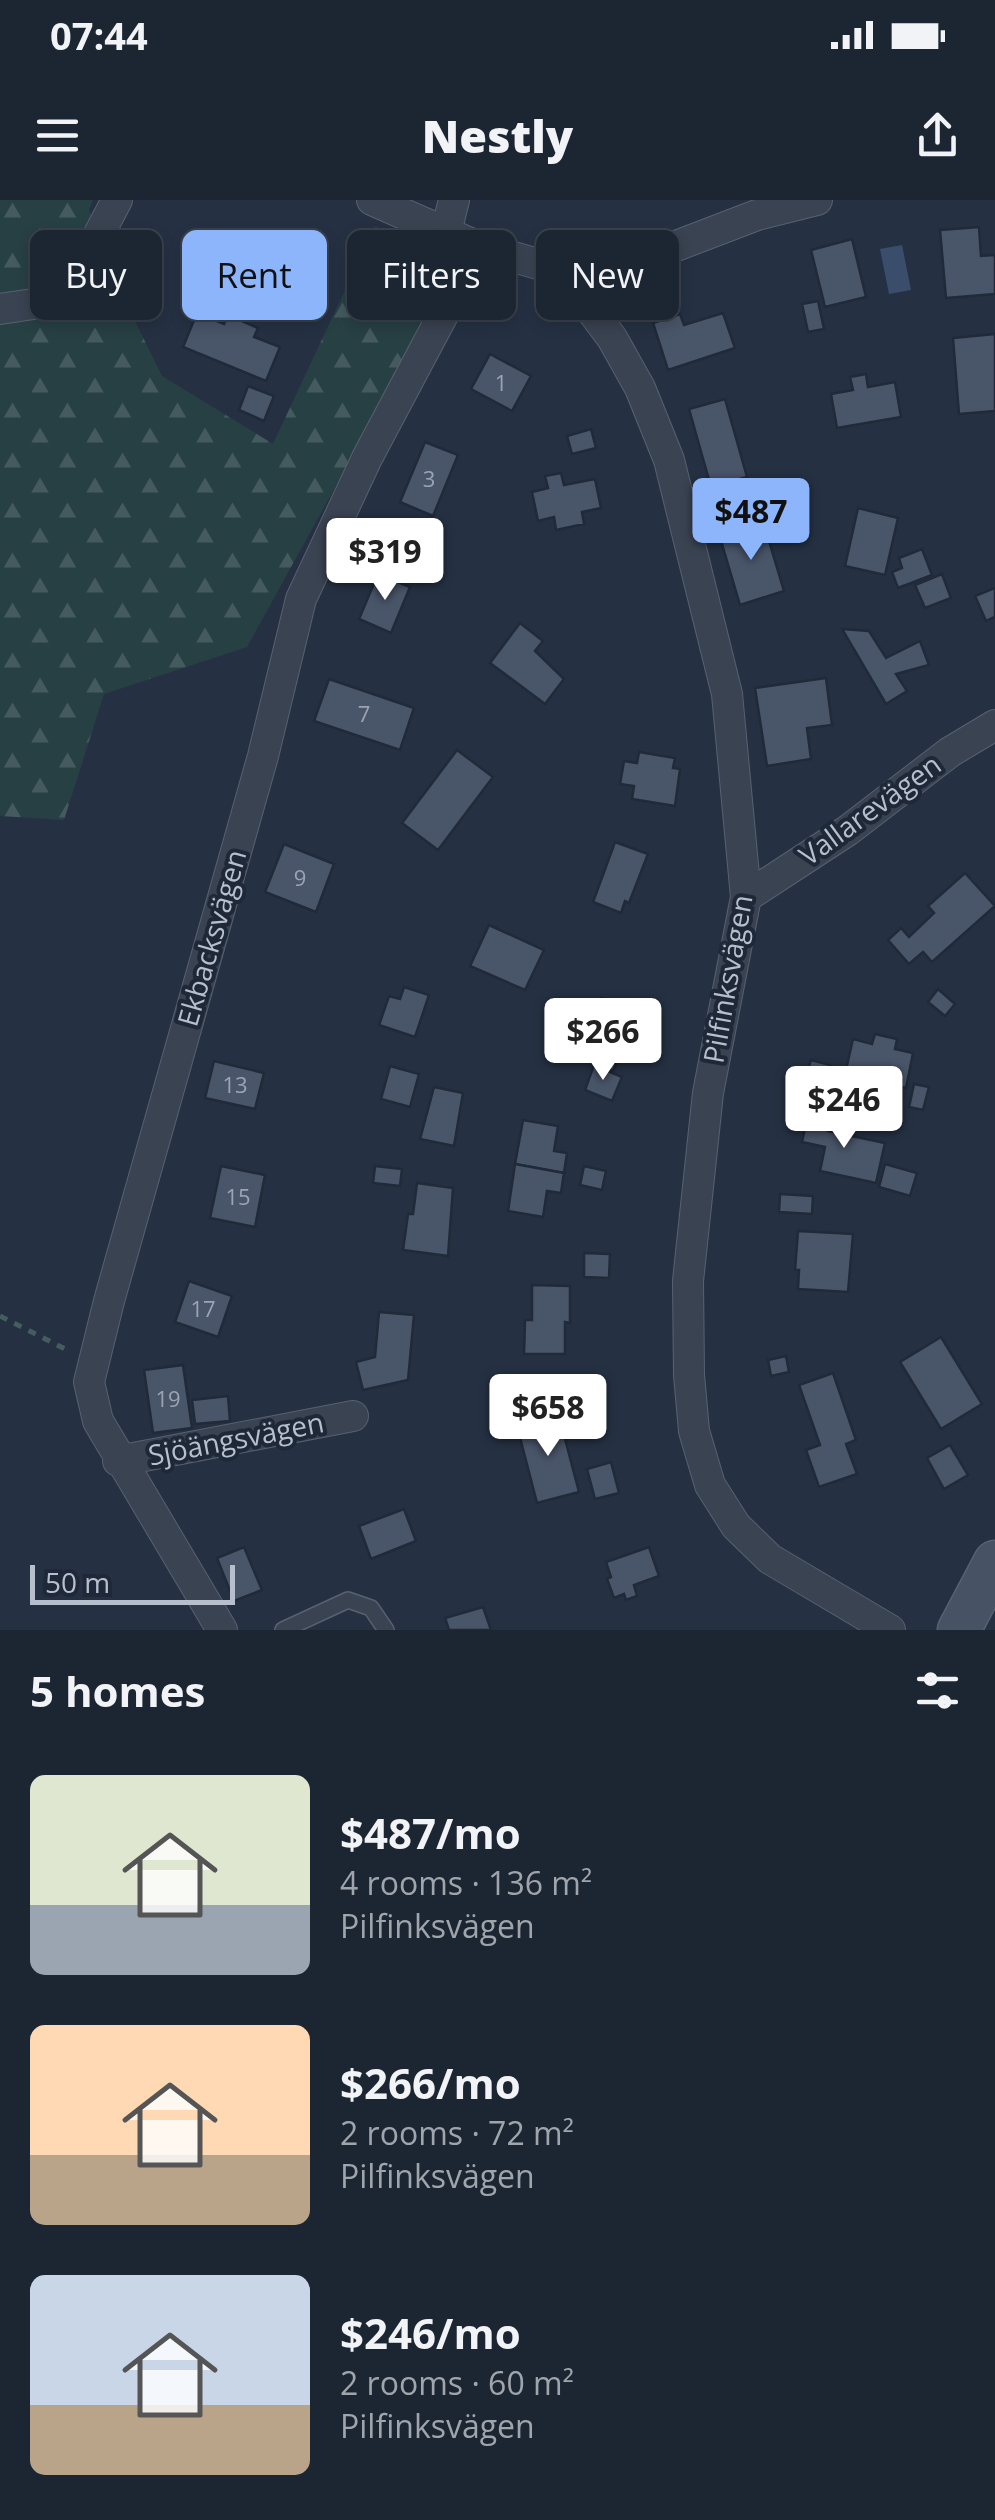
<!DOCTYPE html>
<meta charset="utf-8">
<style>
:root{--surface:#1c2532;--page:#252d3a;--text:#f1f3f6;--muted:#a0a5ac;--line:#3a424d;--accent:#8cb5fc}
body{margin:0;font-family:"Open Sans",sans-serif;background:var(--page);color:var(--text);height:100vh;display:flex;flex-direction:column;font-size:38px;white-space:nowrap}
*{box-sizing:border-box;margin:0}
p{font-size:32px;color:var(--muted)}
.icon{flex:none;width:55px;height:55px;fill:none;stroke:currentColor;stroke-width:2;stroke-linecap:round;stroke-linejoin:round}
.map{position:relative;height:1430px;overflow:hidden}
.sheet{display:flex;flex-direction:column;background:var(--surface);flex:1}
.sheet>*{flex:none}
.top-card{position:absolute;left:30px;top:30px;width:935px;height:90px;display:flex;gap:20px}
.scale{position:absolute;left:30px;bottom:25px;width:205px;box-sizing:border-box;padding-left:10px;border:5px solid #b7bfcc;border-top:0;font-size:28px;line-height:35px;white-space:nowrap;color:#b7bfcc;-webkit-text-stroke:8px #1e2838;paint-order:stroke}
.price{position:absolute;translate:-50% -85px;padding:0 22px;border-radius:10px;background:#fff;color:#222;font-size:32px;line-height:65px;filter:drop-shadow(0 2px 5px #0008)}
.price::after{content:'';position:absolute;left:50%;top:60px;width:30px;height:22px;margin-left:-15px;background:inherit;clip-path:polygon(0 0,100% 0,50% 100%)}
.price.on{background:var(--accent);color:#111}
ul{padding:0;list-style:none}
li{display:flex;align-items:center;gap:30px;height:250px;padding:0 30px}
li span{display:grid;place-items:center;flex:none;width:280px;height:200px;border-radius:15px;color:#555}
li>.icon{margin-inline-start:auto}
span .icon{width:120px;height:120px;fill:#fffc;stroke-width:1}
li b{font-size:42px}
h2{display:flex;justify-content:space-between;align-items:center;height:120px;padding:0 30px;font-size:42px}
.chip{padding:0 35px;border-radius:15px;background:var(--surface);box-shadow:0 5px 15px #0003,0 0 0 2px var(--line);font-size:35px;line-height:90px}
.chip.on{background:var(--accent);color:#111}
.status{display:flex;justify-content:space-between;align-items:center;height:70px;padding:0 50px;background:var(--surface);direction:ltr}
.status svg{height:28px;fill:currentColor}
header{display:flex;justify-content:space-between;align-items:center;height:130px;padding:0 30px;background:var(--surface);font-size:45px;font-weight:800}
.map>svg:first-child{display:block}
.forest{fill:url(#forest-firs)}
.water{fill:#3a4e6c}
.building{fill:#495569;stroke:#202a39;stroke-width:2.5}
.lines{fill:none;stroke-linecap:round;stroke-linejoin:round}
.lane-casing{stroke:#58616f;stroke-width:18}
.street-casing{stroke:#58616f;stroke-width:32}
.secondary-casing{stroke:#58616f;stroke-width:45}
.path{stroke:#465d60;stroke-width:5;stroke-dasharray:8 8;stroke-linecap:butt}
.lane{stroke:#3a4352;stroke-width:15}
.street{stroke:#3a4352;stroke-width:30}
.secondary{stroke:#485265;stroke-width:42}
.labels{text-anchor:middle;stroke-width:8;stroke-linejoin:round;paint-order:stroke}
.number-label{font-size:22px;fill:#9ca4b3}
.street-label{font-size:28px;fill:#b7bfcc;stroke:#1e2838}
</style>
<div class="status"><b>07:44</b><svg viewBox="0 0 49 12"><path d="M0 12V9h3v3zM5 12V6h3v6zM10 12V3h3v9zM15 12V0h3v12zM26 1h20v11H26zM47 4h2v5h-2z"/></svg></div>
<header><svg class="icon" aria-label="menu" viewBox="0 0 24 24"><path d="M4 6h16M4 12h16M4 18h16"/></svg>Nestly<svg class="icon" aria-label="share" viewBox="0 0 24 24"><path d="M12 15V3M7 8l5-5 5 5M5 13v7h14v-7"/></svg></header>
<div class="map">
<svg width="995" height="1430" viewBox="0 0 995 1430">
<defs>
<pattern id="forest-firs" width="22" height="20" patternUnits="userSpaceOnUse" patternTransform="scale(2.5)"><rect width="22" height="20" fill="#274044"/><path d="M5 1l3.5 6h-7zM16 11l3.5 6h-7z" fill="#445a5e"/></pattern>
</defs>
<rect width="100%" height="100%" fill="#253143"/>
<!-- forest -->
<polygon class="forest" points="0,0 93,0 89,9 108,66 162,176 273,244 375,26 457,66 247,447 104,494 64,620 0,616"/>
<!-- water -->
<polygon class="water" points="902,45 911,90 889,94 880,49"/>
<!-- building -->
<g class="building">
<polygon points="979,27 981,56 995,55 995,94 946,98 940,30"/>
<polygon points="852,39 866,97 825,107 811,50"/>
<polygon points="234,41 261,52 265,43 295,55 292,65 317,75 303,109 220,75"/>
<polygon points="818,101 824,129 808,132 802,104"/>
<polygon points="197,113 224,124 228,115 258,128 254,137 280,147 266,181 183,147"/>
<polygon points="723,113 735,148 668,170 653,123 680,114 684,125"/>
<polygon points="995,134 995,211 959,214 953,138"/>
<polygon points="490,154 531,176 512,211 471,189"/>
<polygon points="866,174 868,187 895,182 901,217 837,228 831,194 853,190 850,177"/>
<polygon points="248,186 274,196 264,221 239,210"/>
<polygon points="725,199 747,277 711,287 689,209"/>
<polygon points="591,229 596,248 572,254 567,236"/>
<polygon points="425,242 458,255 433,316 400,302"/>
<polygon points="561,273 564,285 595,279 601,308 582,312 584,324 556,330 554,317 538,321 532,292 548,288 545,276"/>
<polygon points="858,308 898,318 885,375 845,366"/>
<polygon points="763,321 784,391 740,405 719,334"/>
<polygon points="922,349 932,375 898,388 892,372 902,368 899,358"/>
<polygon points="378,374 410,387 391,433 359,419"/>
<polygon points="942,374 951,398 925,408 915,385"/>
<polygon points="995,388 995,417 986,421 975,396"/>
<polygon points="520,423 543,441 535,451 564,479 545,504 490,463"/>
<polygon points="842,429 869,431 886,458 920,441 929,465 896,474 907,491 886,504"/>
<polygon points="826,478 832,525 807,528 811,559 767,566 755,488"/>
<polygon points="329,479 414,508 400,550 314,521"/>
<polygon points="457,550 493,577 438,650 402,623"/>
<polygon points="639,552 675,558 673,568 680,569 675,606 632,599 634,586 620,584 624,561 637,563"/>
<polygon points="615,642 648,654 629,703 625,701 621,713 593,702"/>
<polygon points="284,644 334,664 316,712 265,692"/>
<polygon points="965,673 995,706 932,762 923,752 909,764 888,740 901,728 909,737 934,713 928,706"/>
<polygon points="489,725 544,750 525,790 470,766"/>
<polygon points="404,787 429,795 415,837 379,825 389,796 400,799"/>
<polygon points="938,789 955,804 945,816 928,802"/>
<polygon points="601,798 637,814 613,871 577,855"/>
<polygon points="875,834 897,839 895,849 913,853 906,888 887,884 886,889 865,885 866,879 845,874 853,839 872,844"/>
<polygon points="811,860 830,865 822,890 803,884"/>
<polygon points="214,861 264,873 255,909 205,898"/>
<polygon points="594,865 622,877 612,901 585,890"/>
<polygon points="390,866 419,874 410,907 381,899"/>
<polygon points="914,884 929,887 923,910 909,907"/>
<polygon points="434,887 463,893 454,946 420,939"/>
<polygon points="808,914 831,919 828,931 885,943 876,983 820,971 825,947 802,942"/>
<polygon points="523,920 558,926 554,951 567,953 564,973 515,964"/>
<polygon points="515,964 564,973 561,993 547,991 543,1017 508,1011"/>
<polygon points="885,964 917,973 910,996 879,987"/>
<polygon points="221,966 265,975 255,1027 210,1018"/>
<polygon points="375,966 402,969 400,986 373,983"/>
<polygon points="584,966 606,971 602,990 580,985"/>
<polygon points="417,983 453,988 448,1056 403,1050 408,1014 413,1014"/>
<polygon points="780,994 813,996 812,1014 779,1012"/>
<polygon points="798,1031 853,1034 848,1092 798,1089 799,1070 795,1070"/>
<polygon points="584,1053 610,1054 609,1078 584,1077"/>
<polygon points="189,1081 232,1096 218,1137 175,1122"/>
<polygon points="532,1085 570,1086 570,1123 565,1122 565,1154 524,1154 525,1120 532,1120"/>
<polygon points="379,1112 414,1115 408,1180 363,1190 356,1162 375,1157"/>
<polygon points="941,1137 982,1204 941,1229 900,1162"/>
<polygon points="786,1156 789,1172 771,1176 768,1160"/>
<polygon points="183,1165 192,1228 153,1233 144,1170"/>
<polygon points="833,1173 856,1240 846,1244 857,1274 819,1287 806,1250 820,1245 799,1185"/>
<polygon points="228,1196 230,1221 195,1224 192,1200"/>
<polygon points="559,1216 579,1292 537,1303 517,1226"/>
<polygon points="950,1245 968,1275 944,1289 927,1258"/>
<polygon points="611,1262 619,1293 595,1299 587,1269"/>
<polygon points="404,1309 416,1341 371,1359 359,1326"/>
<polygon points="244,1347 262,1390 234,1401 217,1358"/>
<polygon points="649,1347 659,1376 634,1385 637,1396 626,1400 624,1394 614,1398 607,1379 611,1377 606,1362"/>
<polygon points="483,1407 491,1430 449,1430 445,1418"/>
</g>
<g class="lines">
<defs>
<polyline id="lane" points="283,1430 348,1400 371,1408 386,1430"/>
<g id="street">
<polyline points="372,0 479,47 562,71 602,70 663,51 757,15 817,0"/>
<polyline points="446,32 454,0"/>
<polyline points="562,71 612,138 640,188 669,260 727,494 746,697 708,893 688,1081 689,1175 694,1231 710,1285 736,1326 770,1359 890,1430"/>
<polyline points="0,109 47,102 80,70 117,0"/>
<polyline points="746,697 847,631 950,552 995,525"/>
<polyline points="118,1261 353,1216"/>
<polyline points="222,1430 98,1221 89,1182 109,1101 263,556 301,399 367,258 479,47"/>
</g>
<polyline id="secondary" points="959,1430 995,1362"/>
</defs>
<!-- lane casing -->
<use href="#lane" class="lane-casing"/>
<!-- street casing -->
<use href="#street" class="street-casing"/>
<!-- secondary casing -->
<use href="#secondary" class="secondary-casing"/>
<!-- path -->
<polyline class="path" points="0,1116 69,1151"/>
<!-- lane -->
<use href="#lane" class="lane"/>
<!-- street -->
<use href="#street" class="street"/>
<!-- secondary -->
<use href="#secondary" class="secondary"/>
</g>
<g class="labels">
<!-- number labels -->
<g class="number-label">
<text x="501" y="191">1</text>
<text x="429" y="287">3</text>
<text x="364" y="522">7</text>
<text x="300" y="686">9</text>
<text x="235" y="893">13</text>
<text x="238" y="1005">15</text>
<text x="203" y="1117">17</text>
<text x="168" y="1207">19</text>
</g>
<!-- street labels -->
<g class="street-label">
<text transform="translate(870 610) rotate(-36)" y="10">Vallarevägen</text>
<text transform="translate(212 738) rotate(-74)" y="10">Ekbacksvägen</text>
<text transform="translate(728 779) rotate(-80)" y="10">Pilfinksvägen</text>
<text transform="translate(236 1239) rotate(-11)" y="10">Sjöängsvägen</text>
</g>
</g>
</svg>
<div class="scale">50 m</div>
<b class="price on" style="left:751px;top:363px">$487</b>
<b class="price" style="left:385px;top:403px">$319</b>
<b class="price" style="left:603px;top:883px">$266</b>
<b class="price" style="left:844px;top:951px">$246</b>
<b class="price" style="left:548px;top:1259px">$658</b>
<div class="top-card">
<a class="chip">Buy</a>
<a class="chip on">Rent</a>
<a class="chip">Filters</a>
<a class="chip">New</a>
</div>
</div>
<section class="sheet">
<h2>5 homes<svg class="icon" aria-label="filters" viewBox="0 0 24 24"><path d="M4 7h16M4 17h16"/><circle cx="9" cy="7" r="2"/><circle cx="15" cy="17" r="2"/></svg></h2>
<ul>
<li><span style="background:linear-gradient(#dfe7d0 65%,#9aa5b1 0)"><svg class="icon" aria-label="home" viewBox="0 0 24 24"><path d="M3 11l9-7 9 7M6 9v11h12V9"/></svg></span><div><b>$487/mo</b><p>4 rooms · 136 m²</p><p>Pilfinksvägen</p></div></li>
<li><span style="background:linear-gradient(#ffd9b3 65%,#b9a48a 0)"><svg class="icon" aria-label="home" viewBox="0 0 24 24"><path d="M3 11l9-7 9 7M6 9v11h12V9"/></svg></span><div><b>$266/mo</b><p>2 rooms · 72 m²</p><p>Pilfinksvägen</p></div></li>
<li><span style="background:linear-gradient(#c9d6e8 65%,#b9a48a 0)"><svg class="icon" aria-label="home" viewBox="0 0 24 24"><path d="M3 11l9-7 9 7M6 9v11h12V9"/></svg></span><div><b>$246/mo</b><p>2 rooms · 60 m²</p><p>Pilfinksvägen</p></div></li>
</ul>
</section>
